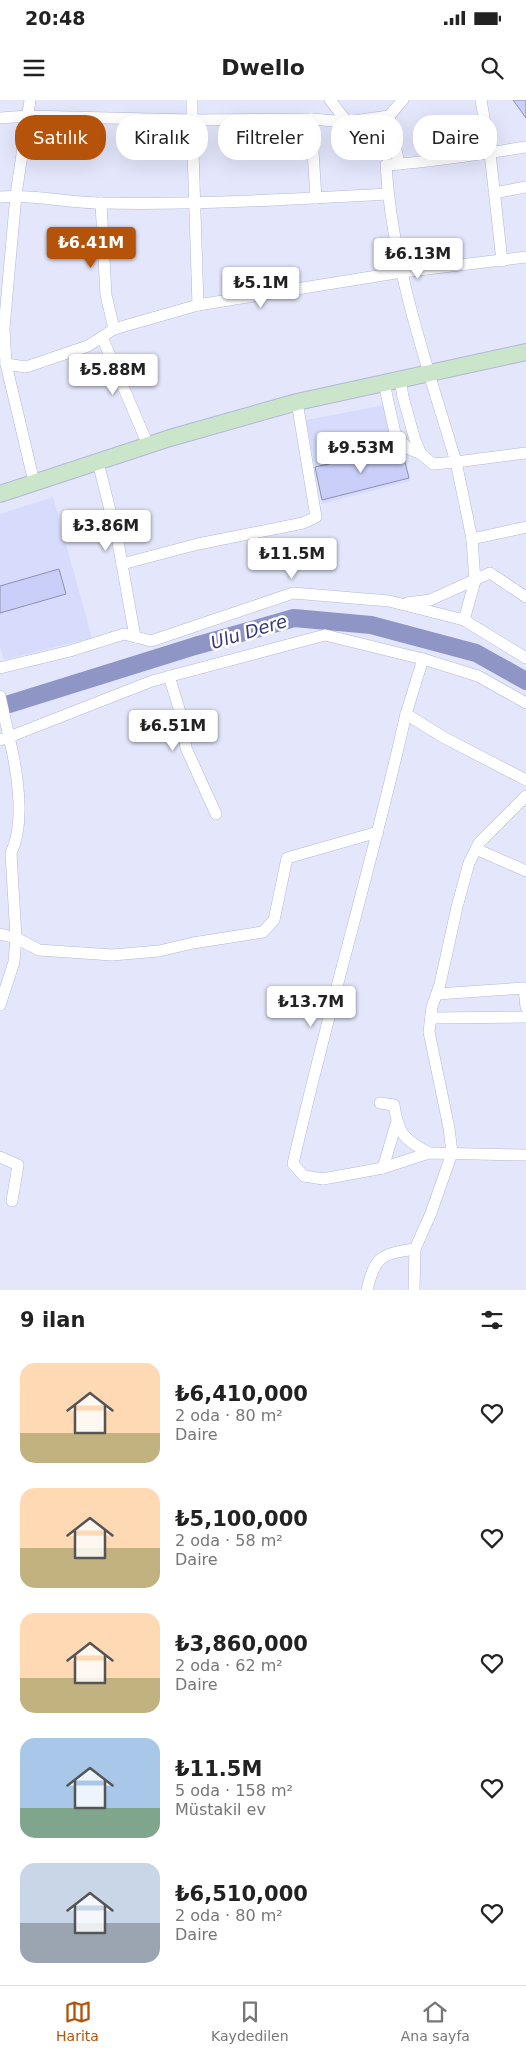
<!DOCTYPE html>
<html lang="tr">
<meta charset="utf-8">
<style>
:root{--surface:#fff;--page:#f6f6f6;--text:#222;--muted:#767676;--line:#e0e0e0;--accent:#b45309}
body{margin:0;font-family:"DejaVu Sans",sans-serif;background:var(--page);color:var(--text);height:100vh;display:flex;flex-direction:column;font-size:19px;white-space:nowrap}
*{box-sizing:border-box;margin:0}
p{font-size:16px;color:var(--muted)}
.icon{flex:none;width:28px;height:28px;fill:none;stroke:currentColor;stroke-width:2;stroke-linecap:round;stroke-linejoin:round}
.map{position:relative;height:1190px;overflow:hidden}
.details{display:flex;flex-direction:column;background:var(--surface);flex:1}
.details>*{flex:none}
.top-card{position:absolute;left:15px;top:15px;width:496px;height:45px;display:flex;gap:10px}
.price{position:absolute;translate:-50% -42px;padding:0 11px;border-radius:5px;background:#fff;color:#222;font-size:16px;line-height:32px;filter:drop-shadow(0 1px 2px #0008)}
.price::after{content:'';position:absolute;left:50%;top:30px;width:15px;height:11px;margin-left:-8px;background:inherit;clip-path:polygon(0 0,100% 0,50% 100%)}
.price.current{background:var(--accent);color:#fff}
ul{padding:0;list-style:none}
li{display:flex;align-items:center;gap:15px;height:125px;padding:0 20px}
li span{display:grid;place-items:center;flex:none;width:140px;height:100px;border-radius:15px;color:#555}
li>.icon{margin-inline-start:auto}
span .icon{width:60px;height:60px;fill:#fffc;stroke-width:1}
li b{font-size:21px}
h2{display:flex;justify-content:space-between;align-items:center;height:60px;padding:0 20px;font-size:21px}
.tag{padding:0 18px;border-radius:20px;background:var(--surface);box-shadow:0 5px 20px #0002;font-size:18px;line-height:45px}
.tag.current{background:var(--accent);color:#fff}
.status{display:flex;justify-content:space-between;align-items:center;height:35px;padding:0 25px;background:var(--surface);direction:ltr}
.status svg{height:14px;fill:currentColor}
header{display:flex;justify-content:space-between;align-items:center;height:65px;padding:0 20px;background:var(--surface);font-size:22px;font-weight:700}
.tab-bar{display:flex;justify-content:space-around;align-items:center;height:70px;border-top:1px solid var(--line);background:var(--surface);font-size:14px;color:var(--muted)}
.tab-bar a{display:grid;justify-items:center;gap:2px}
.tab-bar .current{color:var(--accent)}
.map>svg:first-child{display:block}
.built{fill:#d7dcfd}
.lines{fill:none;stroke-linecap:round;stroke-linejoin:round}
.river{stroke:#8f95c5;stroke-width:18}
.building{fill:#c9cff8;stroke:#8b8faf}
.minor-casing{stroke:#b2b7d8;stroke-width:12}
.secondary-casing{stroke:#b2b7d8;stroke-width:18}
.minor{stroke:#fff;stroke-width:11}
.secondary{stroke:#cbe5ca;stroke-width:16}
.labels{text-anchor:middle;stroke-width:5;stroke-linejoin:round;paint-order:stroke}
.water-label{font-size:18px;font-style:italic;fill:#383a77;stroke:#fff}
</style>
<div class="status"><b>20:48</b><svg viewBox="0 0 49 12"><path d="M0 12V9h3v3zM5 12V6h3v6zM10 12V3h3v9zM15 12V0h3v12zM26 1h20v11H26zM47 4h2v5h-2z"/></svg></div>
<header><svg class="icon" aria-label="menu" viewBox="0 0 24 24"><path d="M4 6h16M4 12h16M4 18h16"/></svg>Dwello<svg class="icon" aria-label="search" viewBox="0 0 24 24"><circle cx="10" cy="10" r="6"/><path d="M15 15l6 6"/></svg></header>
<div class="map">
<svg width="526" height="1190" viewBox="0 0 526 1190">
<rect width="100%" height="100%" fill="#e4e7fc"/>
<!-- built -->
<g class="built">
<polygon points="390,304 410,381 322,404 306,320"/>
<polygon points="53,397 92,538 4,560 0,547 0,414"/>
</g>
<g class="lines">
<!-- river -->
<polyline class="river" points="0,607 195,546 294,518 371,525 476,553 526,581"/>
</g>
<!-- building -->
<g class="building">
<polygon points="513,0 526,0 526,18"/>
<polygon points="398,349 403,354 409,378 322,400 315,367"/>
<polygon points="59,469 66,494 0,513 0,486"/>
</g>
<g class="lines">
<defs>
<g id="minor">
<polyline points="30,0 16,95 4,228 6,264 34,382"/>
<polyline points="330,0 347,22"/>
<polyline points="481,0 490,53 502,161"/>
<polyline points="0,18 27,16 192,20 192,0"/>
<polyline points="311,19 316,98"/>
<path d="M526,47c-46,7 -93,15 -140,18 6,101 41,200 70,297l70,-9"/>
<polyline points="399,64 389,16 403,0"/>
<polyline points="494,93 526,87"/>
<path d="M0,97c34,-3 68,6 102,6 96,2 191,-4 286,-9"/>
<polyline points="101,103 106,195 114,229"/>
<polyline points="198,205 192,20 311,19 347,22 389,16"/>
<polyline points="102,237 148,345"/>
<polyline points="6,264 26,267 88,246 114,229 198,205 402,172 526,157"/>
<polyline points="384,283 395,333 407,348 421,354"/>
<polyline points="98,362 118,442 135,537"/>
<polyline points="472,439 526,427"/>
<polyline points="122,464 198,444 303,423 316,417 297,302"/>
<polyline points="407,503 430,500 490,473 526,497"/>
<polyline points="464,520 526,558"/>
<polyline points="423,559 406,614 443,637 526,680"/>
<polyline points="0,568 70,551 124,534 151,541 293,493 389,501 464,520 475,481 472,439 456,362 433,364 421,354 415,340 403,297 400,279"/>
<polyline points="169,576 181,615 186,648 216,714"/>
<polyline points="0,596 9,637 152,581 325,535 423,559 478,576 526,603"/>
<path d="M406,614c-34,151 -79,299 -113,450l11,12 19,3 60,-11 46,-15 97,2"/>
<path d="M0,640l9,-3c8,32 17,86 2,116l5,85 -2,24 -14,43"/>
<polyline points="476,749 526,771"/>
<polyline points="0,834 16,838 39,850 112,855 159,851 193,843 263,832 274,820 287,758 378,732"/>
<polyline points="437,894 524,888 526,907"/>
<polyline points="431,918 526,917"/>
<path d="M380,1003l14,2c4,28 10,35 35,48"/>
<polyline points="0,1057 18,1065 12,1101"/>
<polyline points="383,1068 396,1024"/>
<path d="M367,1190c8,-34 14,-36 48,-41"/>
<polyline points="414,1190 415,1149 431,1113 452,1053 449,1028 429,932 432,907 440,884 457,807 469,763 479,743 526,696"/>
</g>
<polyline id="secondary" points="0,394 170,338 297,302 526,252"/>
</defs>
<!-- minor casing -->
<use href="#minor" class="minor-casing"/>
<!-- secondary casing -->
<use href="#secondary" class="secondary-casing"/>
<!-- minor -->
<use href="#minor" class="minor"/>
<!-- secondary -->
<use href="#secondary" class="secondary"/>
</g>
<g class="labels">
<!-- water labels -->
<g class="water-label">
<text transform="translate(249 532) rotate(-17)" y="6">Ulu Dere</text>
</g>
</g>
</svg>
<b class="price current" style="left:91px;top:169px">₺6.41M</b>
<b class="price" style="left:418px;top:180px">₺6.13M</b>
<b class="price" style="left:261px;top:209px">₺5.1M</b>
<b class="price" style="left:113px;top:296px">₺5.88M</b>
<b class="price" style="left:361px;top:374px">₺9.53M</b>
<b class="price" style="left:106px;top:452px">₺3.86M</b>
<b class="price" style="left:292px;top:480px">₺11.5M</b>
<b class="price" style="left:173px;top:652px">₺6.51M</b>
<b class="price" style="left:311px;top:928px">₺13.7M</b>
<div class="top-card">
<a class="tag current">Satılık</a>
<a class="tag">Kiralık</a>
<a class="tag">Filtreler</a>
<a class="tag">Yeni</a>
<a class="tag">Daire</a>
</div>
</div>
<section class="details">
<h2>9 ilan<svg class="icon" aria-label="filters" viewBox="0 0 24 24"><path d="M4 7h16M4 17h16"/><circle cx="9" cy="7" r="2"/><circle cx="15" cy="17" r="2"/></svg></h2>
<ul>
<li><span style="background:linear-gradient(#ffd9b3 70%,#c2b280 0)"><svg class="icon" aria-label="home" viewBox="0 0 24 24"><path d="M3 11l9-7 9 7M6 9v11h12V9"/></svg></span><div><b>₺6,410,000</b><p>2 oda · 80 m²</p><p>Daire</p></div><svg class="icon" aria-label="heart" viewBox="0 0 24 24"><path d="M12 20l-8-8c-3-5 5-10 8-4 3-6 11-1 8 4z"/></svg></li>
<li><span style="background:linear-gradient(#ffd9b3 60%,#c2b280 0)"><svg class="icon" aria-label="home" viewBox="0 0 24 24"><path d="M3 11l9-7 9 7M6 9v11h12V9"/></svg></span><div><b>₺5,100,000</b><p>2 oda · 58 m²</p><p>Daire</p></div><svg class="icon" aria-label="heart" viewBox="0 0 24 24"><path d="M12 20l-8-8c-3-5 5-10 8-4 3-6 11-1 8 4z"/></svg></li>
<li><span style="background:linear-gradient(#ffd9b3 65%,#c2b280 0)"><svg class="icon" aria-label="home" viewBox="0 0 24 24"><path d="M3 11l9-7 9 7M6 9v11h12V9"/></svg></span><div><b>₺3,860,000</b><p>2 oda · 62 m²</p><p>Daire</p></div><svg class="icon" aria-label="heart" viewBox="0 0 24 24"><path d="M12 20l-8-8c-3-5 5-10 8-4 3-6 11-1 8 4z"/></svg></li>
<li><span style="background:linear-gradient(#a9c7e8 70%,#7fa58c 0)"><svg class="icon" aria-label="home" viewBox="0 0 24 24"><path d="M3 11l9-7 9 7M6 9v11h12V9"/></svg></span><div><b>₺11.5M</b><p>5 oda · 158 m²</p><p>Müstakil ev</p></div><svg class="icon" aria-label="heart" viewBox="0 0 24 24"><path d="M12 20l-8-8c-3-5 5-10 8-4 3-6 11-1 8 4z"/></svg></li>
<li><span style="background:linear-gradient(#c9d6e8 60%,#9aa5b1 0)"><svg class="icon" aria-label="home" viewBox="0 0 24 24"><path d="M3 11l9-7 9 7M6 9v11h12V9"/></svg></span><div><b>₺6,510,000</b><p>2 oda · 80 m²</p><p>Daire</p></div><svg class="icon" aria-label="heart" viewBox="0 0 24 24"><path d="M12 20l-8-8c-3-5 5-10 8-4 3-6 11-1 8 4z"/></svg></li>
</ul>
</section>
<nav class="tab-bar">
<a class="current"><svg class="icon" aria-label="map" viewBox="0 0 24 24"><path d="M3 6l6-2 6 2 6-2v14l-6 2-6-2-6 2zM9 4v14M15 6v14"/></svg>Harita</a>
<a><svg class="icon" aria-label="saved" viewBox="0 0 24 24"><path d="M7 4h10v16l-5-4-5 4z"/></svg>Kaydedilen</a>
<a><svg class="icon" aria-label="home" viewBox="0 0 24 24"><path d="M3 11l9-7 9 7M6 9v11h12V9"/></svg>Ana sayfa</a>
</nav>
